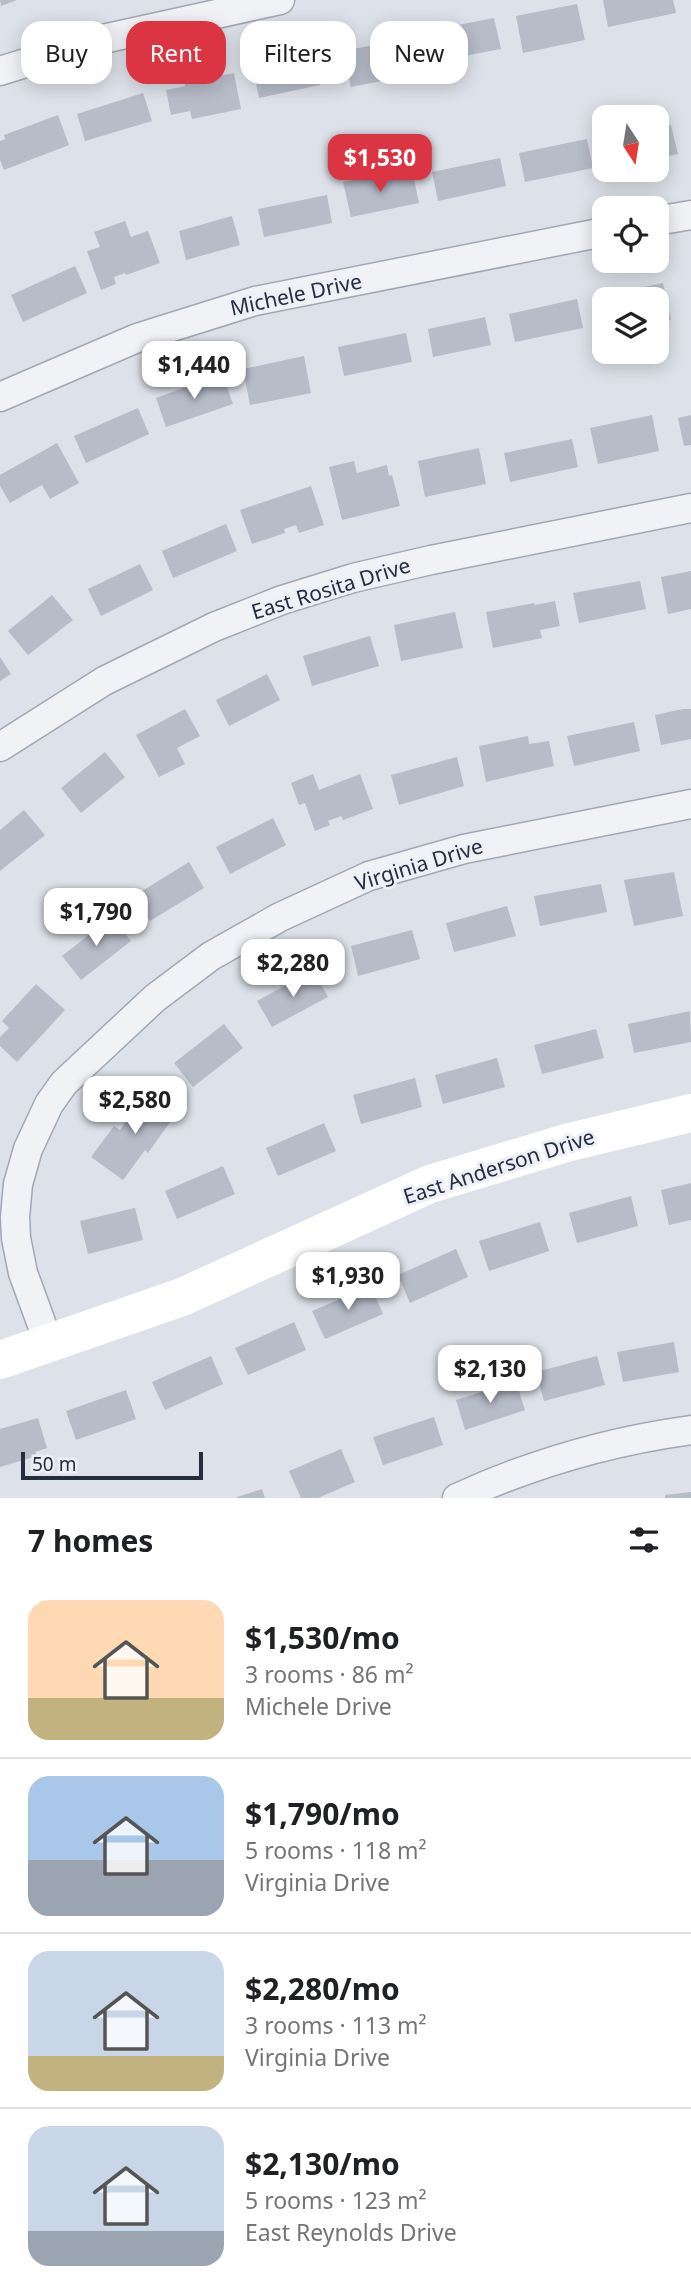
<!DOCTYPE html>
<meta charset="utf-8">
<style>
:root{--surface:#fff;--page:#f6f6f6;--text:#202124;--muted:#757577;--line:#e0e0e0;--accent:#db3543}
body{margin:0;font-family:"Noto Sans",sans-serif;background:var(--page);color:var(--text);height:100vh;display:flex;flex-direction:column;font-size:26px;white-space:nowrap}
*{box-sizing:border-box;margin:0}
p{font-size:23px;color:var(--muted)}
.icon{flex:none;width:38px;height:38px;fill:none;stroke:currentColor;stroke-width:2;stroke-linecap:round;stroke-linejoin:round}
.map{position:relative;height:1498px;overflow:hidden}
.drawer{display:flex;flex-direction:column;background:var(--surface);flex:1}
.drawer>*{flex:none}
.banner{position:absolute;left:21px;top:21px;width:649px;height:63px;display:flex;gap:14px}
.needle{width:46px;rotate:168deg}
.fabs{position:absolute;left:592px;top:105px;display:grid;gap:14px}
.fabs a{display:grid;place-items:center;width:77px;height:77px;border-radius:14px;background:var(--surface);box-shadow:0 4px 18px #0003;font-size:35px}
.scale{position:absolute;left:21px;bottom:18px;width:182px;box-sizing:border-box;padding-left:7px;border:4px solid #252d41;border-top:0;font-size:19px;line-height:24px;white-space:nowrap;color:#252d41;-webkit-text-stroke:5px #edf0f6;paint-order:stroke}
.price{position:absolute;translate:-50% -60px;padding:0 16px;border-radius:14px;background:#fff;color:#222;font-size:23px;line-height:46px;filter:drop-shadow(0 2px 4px #0008)}
.price::after{content:'';position:absolute;left:50%;top:42px;width:21px;height:16px;margin-left:-10px;background:inherit;clip-path:polygon(0 0,100% 0,50% 100%)}
.price.active{background:var(--accent);color:#fff}
ul{padding:0;list-style:none}
li{display:flex;align-items:center;gap:21px;height:175px;padding:0 28px}
li+li{border-top:2px solid var(--line)}
li span{display:grid;place-items:center;flex:none;width:196px;height:140px;border-radius:21px;color:#555}
li>.icon{margin-inline-start:auto}
span .icon{width:84px;height:84px;fill:#fffc;stroke-width:1}
li b{font-size:30px}
h2{display:flex;justify-content:space-between;align-items:center;height:84px;padding:0 28px;font-size:30px}
.chip{padding:0 24px;border-radius:21px;background:var(--surface);box-shadow:0 4px 18px #0003;font-size:24px;line-height:63px}
.chip.active{background:var(--accent);color:#fff}
.map>svg:first-child{display:block}
.building{fill:#b7bcc9}
.lines{fill:none;stroke-linecap:round;stroke-linejoin:round}
.street-casing{stroke:#a2a7b3;stroke-width:31}
.street{stroke:#f0f2f6;stroke-width:28}
.secondary{stroke:#fff;stroke-width:38}
.labels{text-anchor:middle;stroke-width:6;stroke-linejoin:round;paint-order:stroke}
.street-label{font-size:21px;fill:#252d41;stroke:#edf0f6}
</style>
<div class="map">
<svg width="691" height="1498" viewBox="0 0 691 1498">
<rect width="100%" height="100%" fill="#dde1e9"/>
<!-- building -->
<g class="building">
<polygon points="0,0 17,0 1,6"/>
<polygon points="603,0 673,0 676,13 608,27"/>
<polygon points="577,4 585,40 523,53 516,16"/>
<polygon points="494,18 501,49 433,62 427,31"/>
<polygon points="405,39 412,75 351,87 343,51"/>
<polygon points="314,56 320,85 259,98 253,69"/>
<polygon points="234,73 241,109 192,119 190,111 171,115 166,90 185,86 184,83"/>
<polygon points="143,93 152,121 85,141 77,114"/>
<polygon points="58,115 69,145 4,170 0,160 0,141 5,139 4,135"/>
<polygon points="656,119 659,128 671,125 678,154 656,159"/>
<polygon points="587,139 593,168 525,182 519,153"/>
<polygon points="500,158 506,186 438,201 432,172"/>
<polygon points="391,173 392,179 413,174 419,203 351,217 343,182"/>
<polygon points="327,195 332,223 264,237 258,209"/>
<polygon points="232,216 240,245 186,260 179,231"/>
<polygon points="125,221 131,237 148,231 160,263 126,275 125,273 114,277 116,284 101,290 87,251 100,247 94,232"/>
<polygon points="75,266 87,293 23,322 11,295"/>
<polygon points="663,283 671,320 656,323 656,299 603,299 602,296"/>
<polygon points="577,299 583,328 515,342 509,314"/>
<polygon points="485,317 491,345 433,357 428,329"/>
<polygon points="406,333 412,362 344,376 338,347"/>
<polygon points="304,356 311,393 250,405 243,369"/>
<polygon points="222,374 233,404 166,427 156,398"/>
<polygon points="138,408 149,434 86,463 74,436"/>
<polygon points="652,415 659,451 598,464 590,428"/>
<polygon points="691,415 691,445 684,446 678,418"/>
<polygon points="572,439 578,467 510,482 504,453"/>
<polygon points="57,443 79,483 50,499 42,485 10,503 0,486 0,475"/>
<polygon points="479,448 486,484 425,497 418,461"/>
<polygon points="354,461 357,473 387,465 389,476 392,475 400,506 342,520 329,467"/>
<polygon points="311,486 324,525 299,533 296,525 284,529 285,533 252,544 240,510"/>
<polygon points="226,524 237,551 173,578 162,551"/>
<polygon points="140,564 153,590 101,616 88,589"/>
<polygon points="691,571 691,609 668,614 661,577"/>
<polygon points="640,581 646,609 579,623 573,593"/>
<polygon points="52,595 73,620 28,655 8,631"/>
<polygon points="555,601 560,626 540,630 542,638 493,648 486,612 534,603 535,605"/>
<polygon points="455,612 463,648 401,661 394,625"/>
<polygon points="370,636 379,666 312,686 303,656"/>
<polygon points="0,657 11,674 0,681"/>
<polygon points="267,674 280,700 229,726 216,700"/>
<polygon points="185,709 200,736 177,748 185,764 159,777 136,735"/>
<polygon points="683,709 691,709 691,739 661,745 655,715"/>
<polygon points="634,722 640,751 574,766 567,736"/>
<polygon points="528,736 529,744 549,741 554,766 486,782 479,746"/>
<polygon points="105,752 125,777 81,813 61,788"/>
<polygon points="457,757 464,786 399,805 391,775"/>
<polygon points="313,774 319,790 360,774 373,809 343,820 341,816 328,821 330,825 315,831 305,803 299,805 291,783"/>
<polygon points="24,810 45,835 0,871 0,830"/>
<polygon points="273,818 286,845 230,874 216,847"/>
<polygon points="189,862 204,888 150,921 134,896"/>
<polygon points="674,872 683,916 634,926 624,880"/>
<polygon points="601,884 607,912 540,926 534,896"/>
<polygon points="507,906 516,936 454,952 446,923"/>
<polygon points="112,917 131,941 81,980 62,956"/>
<polygon points="412,930 420,959 358,976 351,946"/>
<polygon points="313,970 328,997 272,1027 257,1001"/>
<polygon points="36,984 65,1010 17,1062 0,1046 0,1037 9,1028 2,1021"/>
<polygon points="690,1011 691,1042 634,1053 628,1024"/>
<polygon points="224,1024 243,1048 193,1087 174,1063"/>
<polygon points="596,1029 604,1058 542,1074 534,1045"/>
<polygon points="497,1058 505,1087 443,1104 435,1075"/>
<polygon points="415,1078 422,1107 361,1124 353,1095"/>
<polygon points="149,1090 178,1111 148,1153 145,1150 123,1180 91,1157 114,1126 120,1130"/>
<polygon points="324,1123 336,1151 278,1176 266,1148"/>
<polygon points="223,1166 235,1194 177,1219 165,1191"/>
<polygon points="691,1183 691,1220 669,1225 661,1190"/>
<polygon points="631,1196 638,1226 577,1243 569,1213"/>
<polygon points="135,1208 143,1240 88,1254 80,1221"/>
<polygon points="540,1222 549,1251 489,1271 479,1241"/>
<polygon points="456,1249 468,1277 410,1303 398,1275"/>
<polygon points="371,1286 383,1314 325,1339 312,1311"/>
<polygon points="294,1322 306,1350 248,1375 235,1348"/>
<polygon points="674,1342 679,1372 623,1382 617,1352"/>
<polygon points="211,1356 223,1384 165,1410 152,1382"/>
<polygon points="597,1356 605,1385 544,1401 536,1372"/>
<polygon points="516,1381 525,1410 465,1430 456,1400"/>
<polygon points="126,1390 136,1419 76,1440 66,1411"/>
<polygon points="434,1417 443,1445 383,1465 373,1437"/>
<polygon points="38,1418 47,1448 35,1452 37,1456 0,1467 0,1429"/>
<polygon points="341,1449 355,1482 318,1498 301,1498 289,1471"/>
<polygon points="262,1489 265,1498 237,1498 237,1497"/>
<polygon points="691,1492 691,1498 665,1498 665,1495"/>
</g>
<g class="lines">
<defs>
<g id="street">
<polyline points="0,71 103,39 280,0"/>
<polyline points="656,221 691,215"/>
<polyline points="0,397 137,338 255,301 604,232"/>
<polyline points="0,747 104,681 214,627 282,600 353,578 431,560 691,508"/>
<polyline points="49,1344 23,1273 16,1238 15,1217 18,1184 28,1149 49,1104 64,1083 155,998 211,956 280,917 369,876 464,849 691,804"/>
<path d="M457,1498c74,-34 153,-57 234,-68"/>
</g>
</defs>
<!-- street casing -->
<use href="#street" class="street-casing"/>
<!-- street -->
<use href="#street" class="street"/>
<!-- secondary -->
<polyline class="secondary" points="0,1360 182,1297 430,1184 566,1143 691,1113"/>
</g>
<g class="labels">
<!-- street labels -->
<g class="street-label">
<text transform="translate(296 295) rotate(-12)" y="7">Michele Drive</text>
<text transform="translate(331 589) rotate(-17)" y="7">East Rosita Drive</text>
<text transform="translate(419 865) rotate(-17)" y="7">Virginia Drive</text>
<text transform="translate(499 1167) rotate(-18)" y="7">East Anderson Drive</text>
</g>
</g>
</svg>
<div class="fabs">
<a><svg class="needle" viewBox="-14 -14 28 28"><path d="M0-13l5 13h-10z" fill="#e53935"/><path d="M0 13l5-13h-10z" fill="#757577"/></svg></a>
<a><svg class="icon" aria-label="locate" viewBox="0 0 24 24"><circle cx="12" cy="12" r="6"/><path d="M12 2v4M12 18v4M2 12h4M18 12h4"/></svg></a>
<a><svg class="icon" aria-label="layers" viewBox="0 0 24 24"><path d="M12 4l9 5-9 5-9-5zM3 14l9 5 9-5"/></svg></a>
</div>
<div class="scale">50 m</div>
<b class="price active" style="left:380px;top:194px">$1,530</b>
<b class="price" style="left:194px;top:401px">$1,440</b>
<b class="price" style="left:96px;top:948px">$1,790</b>
<b class="price" style="left:293px;top:999px">$2,280</b>
<b class="price" style="left:135px;top:1136px">$2,580</b>
<b class="price" style="left:348px;top:1312px">$1,930</b>
<b class="price" style="left:490px;top:1405px">$2,130</b>
<div class="banner">
<a class="chip">Buy</a>
<a class="chip active">Rent</a>
<a class="chip">Filters</a>
<a class="chip">New</a>
</div>
</div>
<section class="drawer">
<h2>7 homes<svg class="icon" aria-label="filters" viewBox="0 0 24 24"><path d="M4 7h16M4 17h16"/><circle cx="9" cy="7" r="2"/><circle cx="15" cy="17" r="2"/></svg></h2>
<ul>
<li><span style="background:linear-gradient(#ffd9b3 70%,#c2b280 0)"><svg class="icon" aria-label="home" viewBox="0 0 24 24"><path d="M3 11l9-7 9 7M6 9v11h12V9"/></svg></span><div><b>$1,530/mo</b><p>3 rooms · 86 m²</p><p>Michele Drive</p></div></li>
<li><span style="background:linear-gradient(#a9c7e8 60%,#9aa5b1 0)"><svg class="icon" aria-label="home" viewBox="0 0 24 24"><path d="M3 11l9-7 9 7M6 9v11h12V9"/></svg></span><div><b>$1,790/mo</b><p>5 rooms · 118 m²</p><p>Virginia Drive</p></div></li>
<li><span style="background:linear-gradient(#c9d6e8 75%,#c2b280 0)"><svg class="icon" aria-label="home" viewBox="0 0 24 24"><path d="M3 11l9-7 9 7M6 9v11h12V9"/></svg></span><div><b>$2,280/mo</b><p>3 rooms · 113 m²</p><p>Virginia Drive</p></div></li>
<li><span style="background:linear-gradient(#c9d6e8 75%,#9aa5b1 0)"><svg class="icon" aria-label="home" viewBox="0 0 24 24"><path d="M3 11l9-7 9 7M6 9v11h12V9"/></svg></span><div><b>$2,130/mo</b><p>5 rooms · 123 m²</p><p>East Reynolds Drive</p></div></li>
</ul>
</section>
